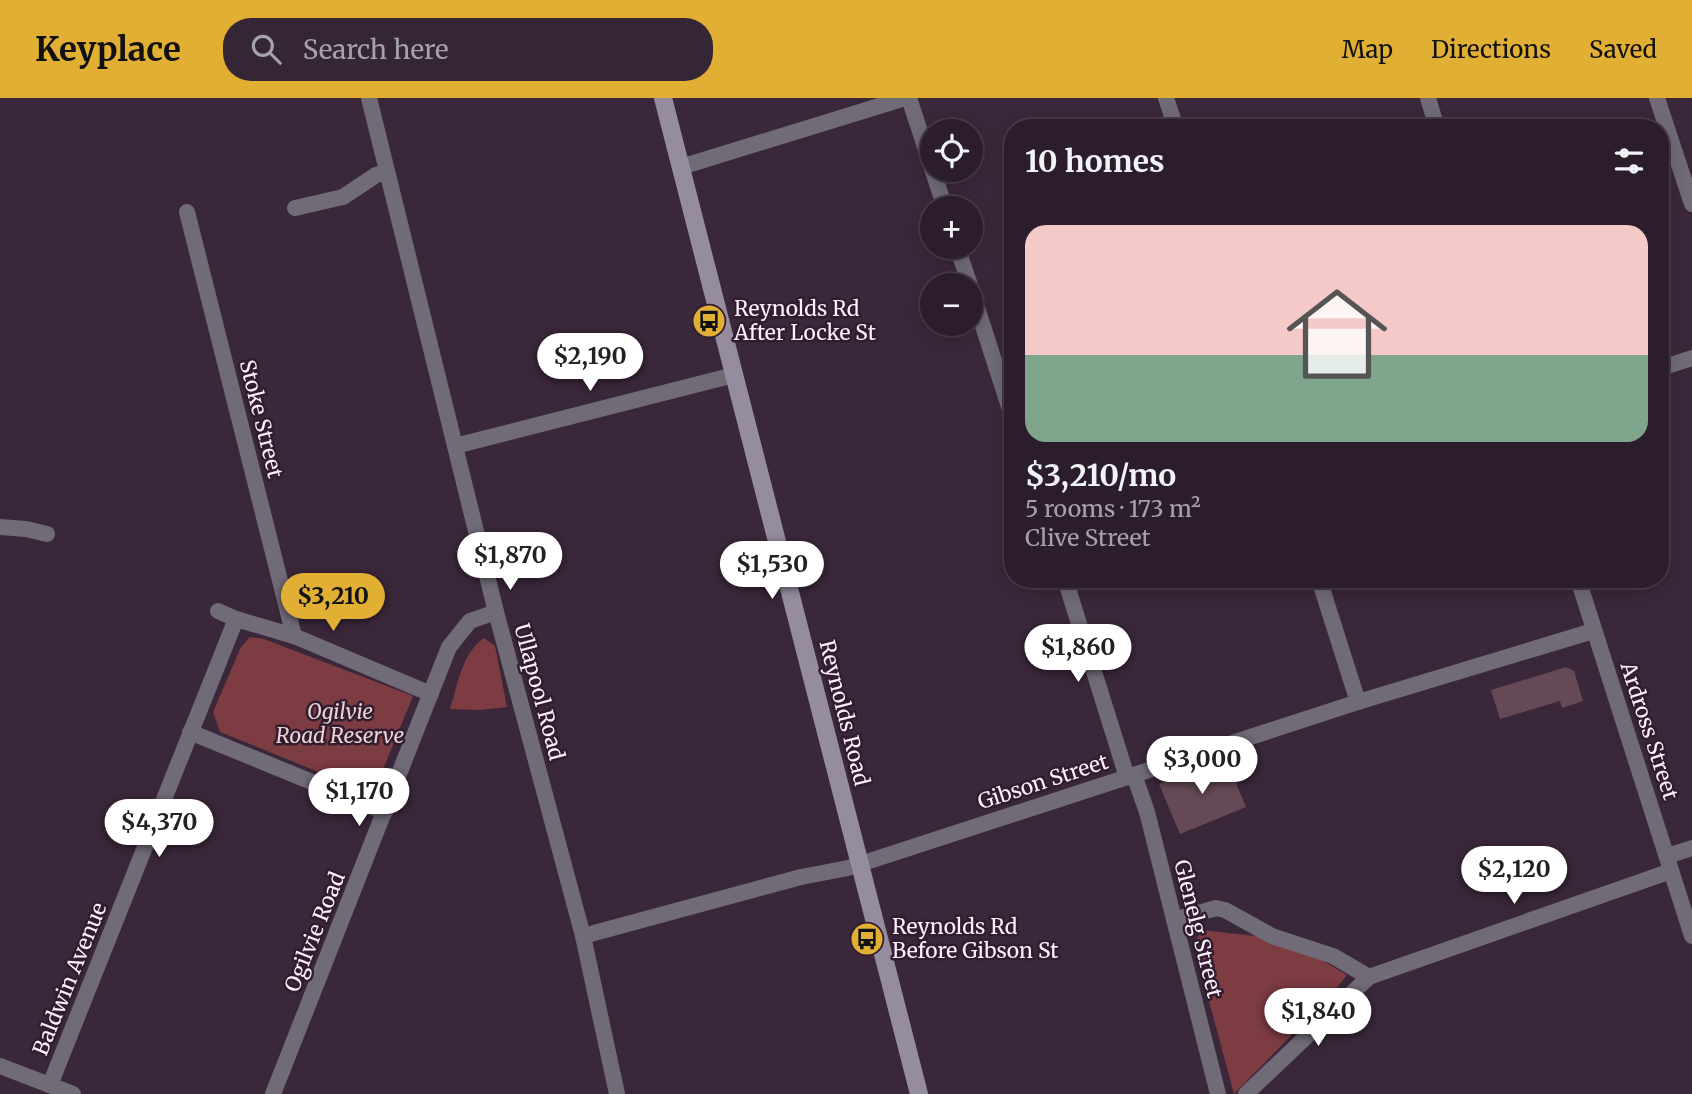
<!DOCTYPE html>
<meta charset="utf-8">
<style>
:root{--surface:#2c1d2c;--page:#342634;--text:#f1f3f6;--muted:#a6a2a9;--line:#483b48;--accent:#e1af34}
body{margin:0;font-family:Merriweather,serif;background:var(--page);color:var(--text);height:100vh;display:flex;flex-direction:column;font-size:26px;white-space:nowrap}
*{box-sizing:border-box;margin:0}
p{font-size:23px;color:var(--muted)}
.icon{flex:none;width:38px;height:38px;fill:none;stroke:currentColor;stroke-width:2;stroke-linecap:round;stroke-linejoin:round}
.map{position:relative;flex:1;overflow:hidden}
.side{position:absolute;left:1004px;top:21px;width:665px;height:469px;display:flex;flex-direction:column;background:var(--surface);border-radius:28px;box-shadow:0 4px 18px #0003,0 0 0 2px var(--line)}
.side>*{flex:none}
.fabs{position:absolute;left:920px;top:21px;display:grid;gap:14px}
.fabs a{display:grid;place-items:center;width:63px;height:63px;border-radius:50%;background:var(--surface);box-shadow:0 4px 18px #0003,0 0 0 2px var(--line);font-size:35px}
.price{position:absolute;translate:-50% -60px;padding:0 16px;border-radius:24px;background:#fff;color:#222;font-size:23px;line-height:46px;filter:drop-shadow(0 2px 4px #0008)}
.price::after{content:'';position:absolute;left:50%;top:42px;width:21px;height:16px;margin-left:-10px;background:inherit;clip-path:polygon(0 0,100% 0,50% 100%)}
.price.active{background:var(--accent);color:#111}
ul{padding:0;list-style:none}
li{display:grid;align-content:center;gap:14px;height:371px;padding:0 21px}
li+li{border-top:2px solid var(--line)}
li span{display:grid;place-items:center;height:217px;border-radius:21px;color:#555}
li>.icon{margin-inline-start:auto}
span .icon{width:126px;height:126px;fill:#fffc;stroke-width:1}
li b{font-size:30px}
h2{display:flex;justify-content:space-between;align-items:center;height:84px;padding:0 21px;font-size:30px}
header{display:flex;align-items:center;gap:42px;box-sizing:border-box;height:98px;padding:0 35px;background:var(--accent);color:#111}
header strong{font-size:33px}
nav{display:flex;gap:38px;margin-inline-start:auto;font-size:24px}
.search{width:490px;height:63px;background:var(--page);display:flex;align-items:center;gap:18px;box-sizing:border-box;padding:0 24px;border-radius:28px;color:var(--muted);font-size:26px}
.map>svg:first-child{display:block}
.green{fill:#7d3b42}
.building{fill:#664956}
.lines{fill:none;stroke-linecap:round;stroke-linejoin:round}
.street{stroke:#706b77;stroke-width:16}
.secondary{stroke:#958ca0;stroke-width:18}
.labels{text-anchor:middle;stroke-width:5;stroke-linejoin:round;paint-order:stroke}
.poi-label{font-size:21px;fill:#fdf0fc;stroke:#311d30;text-anchor:start}
.street-label{font-size:21px;fill:#fdf0fc;stroke:#311d30}
.park-label{font-size:21px;font-style:italic;fill:#eed3d4;stroke:#311d30}
</style>
<header>
<strong>Keyplace</strong>
<div class="search"><svg class="icon" aria-label="search" viewBox="0 0 24 24"><circle cx="10" cy="10" r="6"/><path d="M15 15l6 6"/></svg>Search here</div>
<nav><a>Map</a><a>Directions</a><a>Saved</a></nav>
</header>
<div class="map">
<svg width="1692" height="996" viewBox="0 0 1692 996">
<rect width="100%" height="100%" fill="#3b273a"/>
<!-- green -->
<g class="green">
<polygon points="250,539 264,541 413,598 373,696 220,634 213,614 241,549"/>
<path d="M484,540l11,8 12,61 -27,3 -30,-1c8,-25 12,-56 34,-71z"/>
<polygon points="1201,832 1264,839 1310,855 1347,877 1331,897 1234,996 1194,847"/>
</g>
<!-- building -->
<g class="building">
<polygon points="1566,569 1574,573 1583,603 1562,610 1560,603 1500,621 1491,592"/>
<polygon points="1225,659 1246,709 1180,736 1159,686"/>
</g>
<g class="lines">
<!-- street -->
<g class="street">
<polyline points="369,0 496,514 583,838 617,996"/>
<polyline points="909,0 945,110"/>
<polyline points="1166,0 1176,30"/>
<polyline points="1428,0 1437,30"/>
<polyline points="1657,0 1692,106"/>
<polyline points="681,69 905,0"/>
<polyline points="295,110 343,99 376,77 387,74"/>
<polyline points="187,114 294,538"/>
<polyline points="957,149 970,187"/>
<polyline points="971,191 1013,321"/>
<polyline points="1661,270 1692,260"/>
<polyline points="455,348 734,277"/>
<polyline points="0,429 26,431 47,436"/>
<polyline points="1065,481 1127,679"/>
<polyline points="1319,481 1358,604"/>
<polyline points="1578,481 1692,838"/>
<polyline points="218,513 236,521 294,538 431,596"/>
<polyline points="190,634 385,714"/>
<polyline points="1134,677 1147,714 1218,996"/>
<polyline points="1667,758 1692,750"/>
<polyline points="1174,822 1216,810 1225,812 1272,838 1333,858 1369,879"/>
<polyline points="583,838 801,779 848,770 1358,604 1593,533"/>
<polyline points="0,968 73,996"/>
<polyline points="50,987 236,521"/>
<polyline points="273,996 449,549 470,523 496,514"/>
<polyline points="1246,996 1369,879 1671,773"/>
</g>
<!-- secondary -->
<polyline class="secondary" points="663,0 919,996"/>
</g>
<!-- icons -->
<defs>
<symbol id="bus-disc" viewBox="-11 -11 22 22"><circle r="9.5" fill="#e1af34" stroke="#311d30"/><path d="M-5-6H5V4H4V6H2V4H-2V6H-4V4H-5ZM-3.5-4V0h7V-4ZM-3.5 1.2v1.5H-2V1.2ZM2 1.2v1.5H3.5V1.2Z" fill="#111"/></symbol>
</defs>
<g fill-rule="evenodd">
<use href="#bus-disc" x="690" y="204" width="38" height="38"/>
<use href="#bus-disc" x="848" y="822" width="38" height="38"/>
</g>
<g class="labels">
<!-- poi labels -->
<g class="poi-label">
<text x="734" y="218">Reynolds Rd<tspan x="734" dy="24">After Locke St</tspan></text>
<text x="892" y="836">Reynolds Rd<tspan x="892" dy="24">Before Gibson St</tspan></text>
</g>
<!-- street labels -->
<g class="street-label">
<text transform="translate(261 321) rotate(76)" y="7">Stoke Street</text>
<text transform="translate(539 594) rotate(75)" y="7">Ullapool Road</text>
<text transform="translate(844 615) rotate(76)" y="7">Reynolds Road</text>
<text transform="translate(1649 633) rotate(72)" y="7">Ardross Street</text>
<text transform="translate(1043 684) rotate(-18)" y="7">Gibson Street</text>
<text transform="translate(1198 831) rotate(76)" y="7">Glenelg Street</text>
<text transform="translate(315 834) rotate(-68)" y="7">Ogilvie Road</text>
<text transform="translate(70 881) rotate(-68)" y="7">Baldwin Avenue</text>
</g>
<!-- park labels -->
<g class="park-label">
<text x="340" y="621">Ogilvie<tspan x="340" dy="24">Road Reserve</tspan></text>
</g>
</g>
</svg>
<div class="fabs">
<a><svg class="icon" aria-label="locate" viewBox="0 0 24 24"><circle cx="12" cy="12" r="6"/><path d="M12 2v4M12 18v4M2 12h4M18 12h4"/></svg></a>
<a>+</a>
<a>−</a>
</div>
<b class="price" style="left:590px;top:295px">$2,190</b>
<b class="price" style="left:510px;top:494px">$1,870</b>
<b class="price" style="left:772px;top:503px">$1,530</b>
<b class="price active" style="left:333px;top:535px">$3,210</b>
<b class="price" style="left:1078px;top:586px">$1,860</b>
<b class="price" style="left:1202px;top:698px">$3,000</b>
<b class="price" style="left:359px;top:730px">$1,170</b>
<b class="price" style="left:159px;top:761px">$4,370</b>
<b class="price" style="left:1514px;top:808px">$2,120</b>
<b class="price" style="left:1318px;top:950px">$1,840</b>
<section class="side">
<h2>10 homes<svg class="icon" aria-label="filters" viewBox="0 0 24 24"><path d="M4 7h16M4 17h16"/><circle cx="9" cy="7" r="2"/><circle cx="15" cy="17" r="2"/></svg></h2>
<ul>
<li><span style="background:linear-gradient(#f6c9c9 60%,#7fa58c 0)"><svg class="icon" aria-label="home" viewBox="0 0 24 24"><path d="M3 11l9-7 9 7M6 9v11h12V9"/></svg></span><div><b>$3,210/mo</b><p>5 rooms · 173 m²</p><p>Clive Street</p></div></li>
</ul>
</section>
</div>
